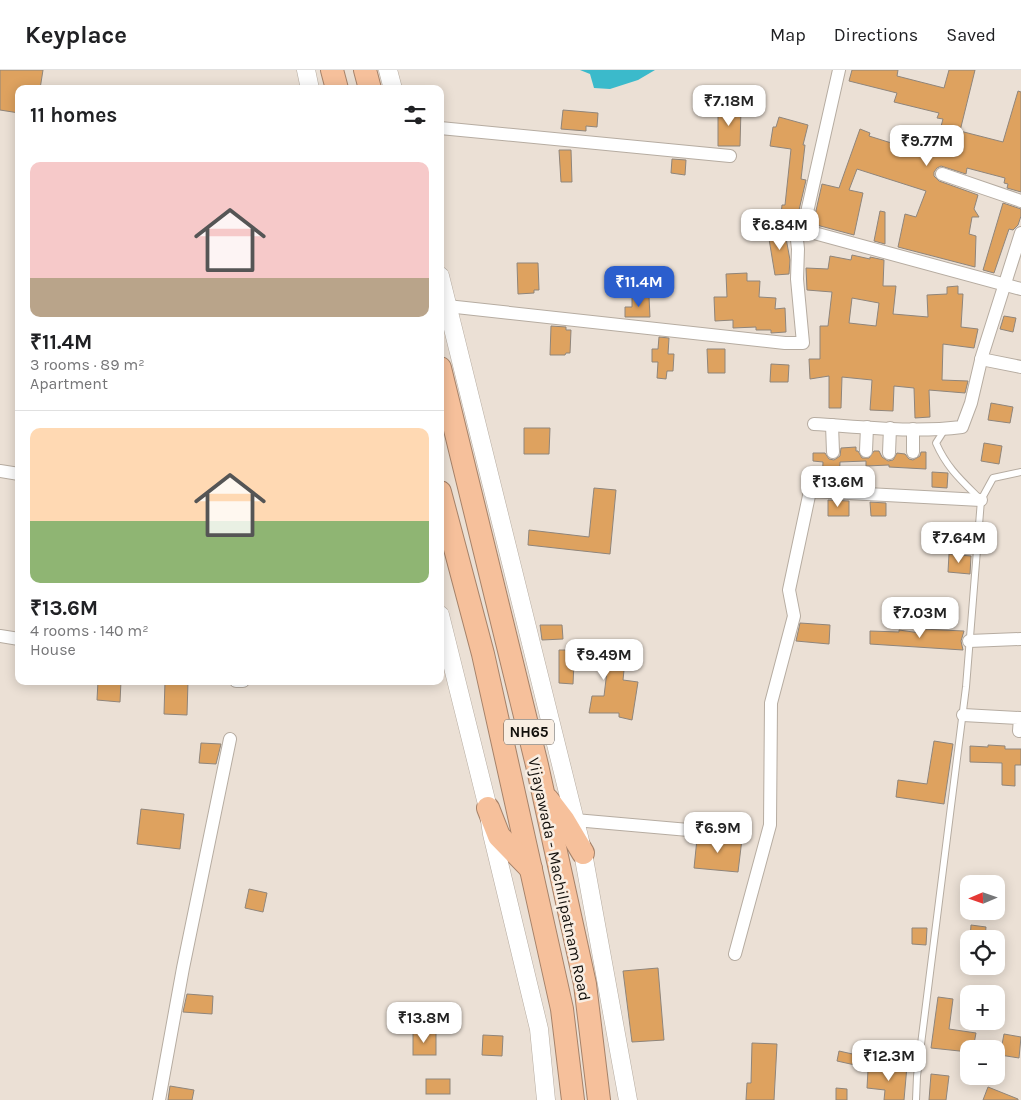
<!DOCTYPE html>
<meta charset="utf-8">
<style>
:root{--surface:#fff;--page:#f6f6f6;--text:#202124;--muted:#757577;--line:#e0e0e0;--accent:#2b5ecd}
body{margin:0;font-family:Karla,sans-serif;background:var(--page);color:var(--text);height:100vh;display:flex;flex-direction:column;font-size:19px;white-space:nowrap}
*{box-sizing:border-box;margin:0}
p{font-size:16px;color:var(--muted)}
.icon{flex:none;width:28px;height:28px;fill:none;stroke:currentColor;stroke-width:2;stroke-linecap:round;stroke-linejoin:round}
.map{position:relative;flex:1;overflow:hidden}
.panel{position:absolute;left:15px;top:15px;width:429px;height:600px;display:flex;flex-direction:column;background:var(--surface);border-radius:10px;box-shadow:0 2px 12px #0003}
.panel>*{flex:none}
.needle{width:32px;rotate:268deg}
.buttons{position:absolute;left:960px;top:805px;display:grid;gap:10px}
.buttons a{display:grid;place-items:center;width:45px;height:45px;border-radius:10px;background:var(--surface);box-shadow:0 2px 12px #0003;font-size:25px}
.price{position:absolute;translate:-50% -42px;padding:0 11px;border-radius:10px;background:#fff;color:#222;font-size:16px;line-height:32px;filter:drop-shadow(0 1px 2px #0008)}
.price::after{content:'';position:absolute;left:50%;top:30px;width:15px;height:11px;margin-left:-8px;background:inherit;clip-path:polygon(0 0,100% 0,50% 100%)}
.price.on{background:var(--accent);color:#fff}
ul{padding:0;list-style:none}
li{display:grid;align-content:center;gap:10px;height:265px;padding:0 15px}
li+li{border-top:1px solid var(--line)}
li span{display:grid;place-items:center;height:155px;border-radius:10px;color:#555}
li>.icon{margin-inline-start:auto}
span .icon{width:90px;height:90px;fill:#fffc;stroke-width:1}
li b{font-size:21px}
h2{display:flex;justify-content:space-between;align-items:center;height:60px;padding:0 15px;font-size:21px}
header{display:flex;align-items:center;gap:30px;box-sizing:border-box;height:70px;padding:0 25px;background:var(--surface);border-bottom:1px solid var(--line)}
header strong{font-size:24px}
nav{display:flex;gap:28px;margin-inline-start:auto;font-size:18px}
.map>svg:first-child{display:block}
.water{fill:#3bbacb}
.building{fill:#dea25f;stroke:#8f857b;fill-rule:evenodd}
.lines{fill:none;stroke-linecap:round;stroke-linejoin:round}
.lane-casing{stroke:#b6aca1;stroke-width:8}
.street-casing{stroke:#b6aca1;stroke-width:14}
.secondary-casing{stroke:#b6aca1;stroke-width:19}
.highway-casing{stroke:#a68269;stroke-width:24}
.lane{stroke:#fff;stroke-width:6}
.street{stroke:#fff;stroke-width:12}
.secondary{stroke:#fff;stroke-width:18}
.highway{stroke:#f6c09b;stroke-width:22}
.labels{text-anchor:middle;stroke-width:5;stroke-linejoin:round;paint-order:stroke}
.shield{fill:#f9eee3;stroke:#57524c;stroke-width:1}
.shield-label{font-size:15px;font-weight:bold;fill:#120f0b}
.street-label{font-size:16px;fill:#120f0b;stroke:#f9eee3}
</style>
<header>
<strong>Keyplace</strong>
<nav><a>Map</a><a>Directions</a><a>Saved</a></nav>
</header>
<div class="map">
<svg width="1021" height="1030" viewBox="0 0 1021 1030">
<rect width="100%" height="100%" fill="#ebe0d5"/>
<!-- water -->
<polygon class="water" points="580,0 655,0 638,10 610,19 594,18 590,4"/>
<!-- building -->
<g class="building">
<polygon points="0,0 43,0 40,19 19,19 19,43 0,40"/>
<polygon points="852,0 898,0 897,6 944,18 949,0 975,0 960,61 1003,72 1018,21 1021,22 1021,122 1007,118 1008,114 1004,113 1005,108 967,98 966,104 941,96 937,98 934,102 934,106 939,111 978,125 974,139 979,147 972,147 969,164 976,166 975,197 898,177 905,144 916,147 926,121 857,99 849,120 863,123 854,165 813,154 822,114 839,118 860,59 870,63 869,66 933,86 943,49 937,48 939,43 894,32 897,23 849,11"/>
<polygon points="718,39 741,39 740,76 718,76"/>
<polygon points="563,40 598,43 597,57 586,56 586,61 561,59"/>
<polygon points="779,47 808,55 803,75 805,75 801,109 806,110 796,153 790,156 780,154 782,135 785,135 791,79 770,76 773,57 776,57"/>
<polygon points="559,80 571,80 572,112 561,112"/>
<polygon points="672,89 686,90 685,105 671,103"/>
<polygon points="1003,133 1021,139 1021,146 1018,155 1013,160 1009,159 994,203 983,200"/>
<polygon points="880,141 885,142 885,174 874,171"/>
<polygon points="784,157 790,190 789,204 775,205 769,169 772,168 770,159"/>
<path d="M852,185l18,4v-2l14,3 -1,26h13l-3,28 35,3 -1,-22 20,-1v-7l11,-1v8h5l-2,33 17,2 -4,19 -31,-4 -1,36 26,1 -3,12 -36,-3 1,27 -15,1 -1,-30 -20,-2 -1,25 -23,-1 2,-30 -30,-3 -1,31h-12v-32l-19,3 -1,-20h11v-33h8l4,-34 -25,-2 -1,-22 22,1 2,-13 21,4zM852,228l27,5 -3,23 -27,-3z"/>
<polygon points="517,193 538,193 539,220 534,220 534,223 518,224"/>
<polygon points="747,203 747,211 760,211 759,227 776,228 775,239 785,238 786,262 771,263 771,260 756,260 756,257 733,258 733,250 715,251 714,227 727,227 726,204"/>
<polygon points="632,227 649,227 650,247 625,247 625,237 632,237"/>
<polygon points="1004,246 1016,248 1013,262 1000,259"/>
<polygon points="551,256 566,257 566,260 571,260 570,283 566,283 565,285 550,285"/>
<polygon points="659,267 669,268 668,284 674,284 673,301 667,301 666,309 657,308 658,292 652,292 652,279 658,279"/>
<polygon points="707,279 725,279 725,303 708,303"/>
<polygon points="771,294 789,295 788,312 770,312"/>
<polygon points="991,333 1013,337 1010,353 988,350"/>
<polygon points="524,358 550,358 549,384 524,384"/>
<polygon points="984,373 1002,376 999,394 981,391"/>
<polygon points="856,377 856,381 858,381 862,388 869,388 874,381 879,381 882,387 888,391 893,390 897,383 905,384 909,389 913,390 920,386 921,382 926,382 926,399 889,397 889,395 866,396 866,391 840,392 839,414 822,413 823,392 813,391 813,383 825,383 829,389 834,390 840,386 841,378"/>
<polygon points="932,402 948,403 947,418 932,417"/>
<polygon points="594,418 616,420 610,484 528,475 529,460 589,467"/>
<polygon points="828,430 849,431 849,446 828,446"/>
<polygon points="870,432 886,433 886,446 871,446"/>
<polygon points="949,484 971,486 970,504 948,502"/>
<polygon points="800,553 830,555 829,574 796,571"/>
<polygon points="540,555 562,555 563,569 542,570"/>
<polygon points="921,559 964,561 961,571 963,580 870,574 870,561 899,562 899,560 920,563"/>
<polygon points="559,580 570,580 570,582 626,580 623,610 638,612 632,650 619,647 619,643 589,643 592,626 604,626 608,593 574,593 573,614 559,613"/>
<polygon points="98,611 121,611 120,632 97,630"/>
<polygon points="165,611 188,611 187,645 164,644"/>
<polygon points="934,671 953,674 944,734 896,727 898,710 927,714"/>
<polygon points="201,673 221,674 216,694 199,693"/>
<polygon points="988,675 1005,676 1005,679 1021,679 1021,695 1015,695 1015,716 1002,715 1002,693 970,692 970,676 988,677"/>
<polygon points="141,739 184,744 180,779 137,774"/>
<polygon points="707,766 742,769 738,802 694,798 697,769 703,769"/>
<polygon points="249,819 267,823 263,842 245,838"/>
<polygon points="971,855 986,857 985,869 970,869"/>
<polygon points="912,858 927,858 926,875 912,874"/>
<polygon points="658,898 664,970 632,972 623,901"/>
<polygon points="187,924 213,926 212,944 183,942"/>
<polygon points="938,927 953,929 949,959 976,963 973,979 969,979 969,982 931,978"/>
<rect x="413" y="962" width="23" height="23"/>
<polygon points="1004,964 1021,967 1019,988 1000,985"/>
<polygon points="483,965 503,966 502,986 482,985"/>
<polygon points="752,973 777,974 774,1030 746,1030 747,1013 751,1013"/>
<polygon points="839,981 857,985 855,995 837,991"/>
<polygon points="888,995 907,996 904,1030 884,1030 885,1020 867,1018 868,1000 888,1001"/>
<polygon points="931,1004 949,1006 946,1030 929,1030"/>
<rect x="426" y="1009" width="24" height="15"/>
<polygon points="170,1016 194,1020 192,1030 168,1030"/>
<polygon points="988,1017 1018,1029 1018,1030 983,1030"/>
<polygon points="836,1018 847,1019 847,1030 836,1030"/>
</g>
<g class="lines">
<defs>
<g id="lane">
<path d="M945,359l-9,14c11,25 25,37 44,56"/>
<polyline points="916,1030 917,1006 966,617 981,430 993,408 1021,402"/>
</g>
<g id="street">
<polyline points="440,58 730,86"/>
<polyline points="942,104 1021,131"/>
<polyline points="803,160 839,0"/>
<polyline points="447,236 785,273 803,273 797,209 798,179 796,161 803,160 1021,219"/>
<polyline points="981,289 1021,297"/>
<path d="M814,354c49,3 99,9 148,3l9,-24 11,-47 39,-123"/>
<polyline points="832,355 833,382"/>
<polyline points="913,359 913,382"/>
<polyline points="866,381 867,357"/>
<polyline points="889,383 890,358"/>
<polyline points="0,401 19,404"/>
<polyline points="0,566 19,569"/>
<polyline points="969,571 1021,569"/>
<polyline points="236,611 243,611"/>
<polyline points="963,645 1020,648 1019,661"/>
<polyline points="575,750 700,761"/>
<polyline points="735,884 770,755 771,633 794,546 789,520 810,421 981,430"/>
<polyline points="159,1030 183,898 230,669"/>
</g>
<g id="secondary">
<polyline points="306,0 310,19"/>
<polyline points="388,0 393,19"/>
<polyline points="440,206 583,783 628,1030"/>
<polyline points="440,545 488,738 492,764 539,959 546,1030"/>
</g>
<g id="highway">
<polyline points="332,0 337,19"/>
<polyline points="365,0 370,19"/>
<polyline points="440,298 537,695 585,914 599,1030"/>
<polyline points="440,422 483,584 562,939 573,1030"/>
<polyline points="548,730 564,751 583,783"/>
<polyline points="488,738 499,766 531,799"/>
</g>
</defs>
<!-- lane casing -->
<use href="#lane" class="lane-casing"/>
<!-- street casing -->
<use href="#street" class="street-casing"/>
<!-- secondary casing -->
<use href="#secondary" class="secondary-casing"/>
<!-- highway casing -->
<use href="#highway" class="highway-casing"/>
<!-- lane -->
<use href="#lane" class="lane"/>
<!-- street -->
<use href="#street" class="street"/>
<!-- secondary -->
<use href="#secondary" class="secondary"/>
<!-- highway -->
<use href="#highway" class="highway"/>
</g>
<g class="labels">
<!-- shield labels -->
<rect class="shield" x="504" y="649.5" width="50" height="25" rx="4"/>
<g class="shield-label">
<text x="529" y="667">NH65</text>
</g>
<!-- street labels -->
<g class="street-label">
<text transform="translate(560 809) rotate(78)" y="6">Vijayawada - Machilipatnam Road</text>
</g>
</g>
</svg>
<div class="buttons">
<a><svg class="needle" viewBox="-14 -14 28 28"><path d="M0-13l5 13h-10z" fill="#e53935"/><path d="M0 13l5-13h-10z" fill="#757577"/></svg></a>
<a><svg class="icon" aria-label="locate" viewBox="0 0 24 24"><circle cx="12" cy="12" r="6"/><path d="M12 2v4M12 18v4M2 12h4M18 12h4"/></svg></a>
<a>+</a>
<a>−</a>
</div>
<b class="price" style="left:729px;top:57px">₹7.18M</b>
<b class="price" style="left:927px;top:97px">₹9.77M</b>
<b class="price" style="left:780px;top:181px">₹6.84M</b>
<b class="price on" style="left:639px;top:238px">₹11.4M</b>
<b class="price" style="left:838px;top:438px">₹13.6M</b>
<b class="price" style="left:959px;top:494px">₹7.64M</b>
<b class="price" style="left:920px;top:569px">₹7.03M</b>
<b class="price" style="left:604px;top:611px">₹9.49M</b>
<b class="price" style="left:718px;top:784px">₹6.9M</b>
<b class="price" style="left:424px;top:974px">₹13.8M</b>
<b class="price" style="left:889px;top:1012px">₹12.3M</b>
<section class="panel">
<h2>11 homes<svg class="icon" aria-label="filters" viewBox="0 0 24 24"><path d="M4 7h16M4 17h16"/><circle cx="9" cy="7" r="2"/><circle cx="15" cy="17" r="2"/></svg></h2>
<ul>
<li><span style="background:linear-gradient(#f6c9c9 75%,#b9a48a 0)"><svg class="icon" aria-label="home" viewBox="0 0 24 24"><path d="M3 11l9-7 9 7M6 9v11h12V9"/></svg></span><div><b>₹11.4M</b><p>3 rooms · 89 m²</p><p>Apartment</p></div></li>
<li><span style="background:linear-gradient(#ffd9b3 60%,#8fb573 0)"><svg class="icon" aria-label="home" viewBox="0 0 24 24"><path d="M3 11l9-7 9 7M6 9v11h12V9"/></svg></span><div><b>₹13.6M</b><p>4 rooms · 140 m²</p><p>House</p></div></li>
</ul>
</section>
</div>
